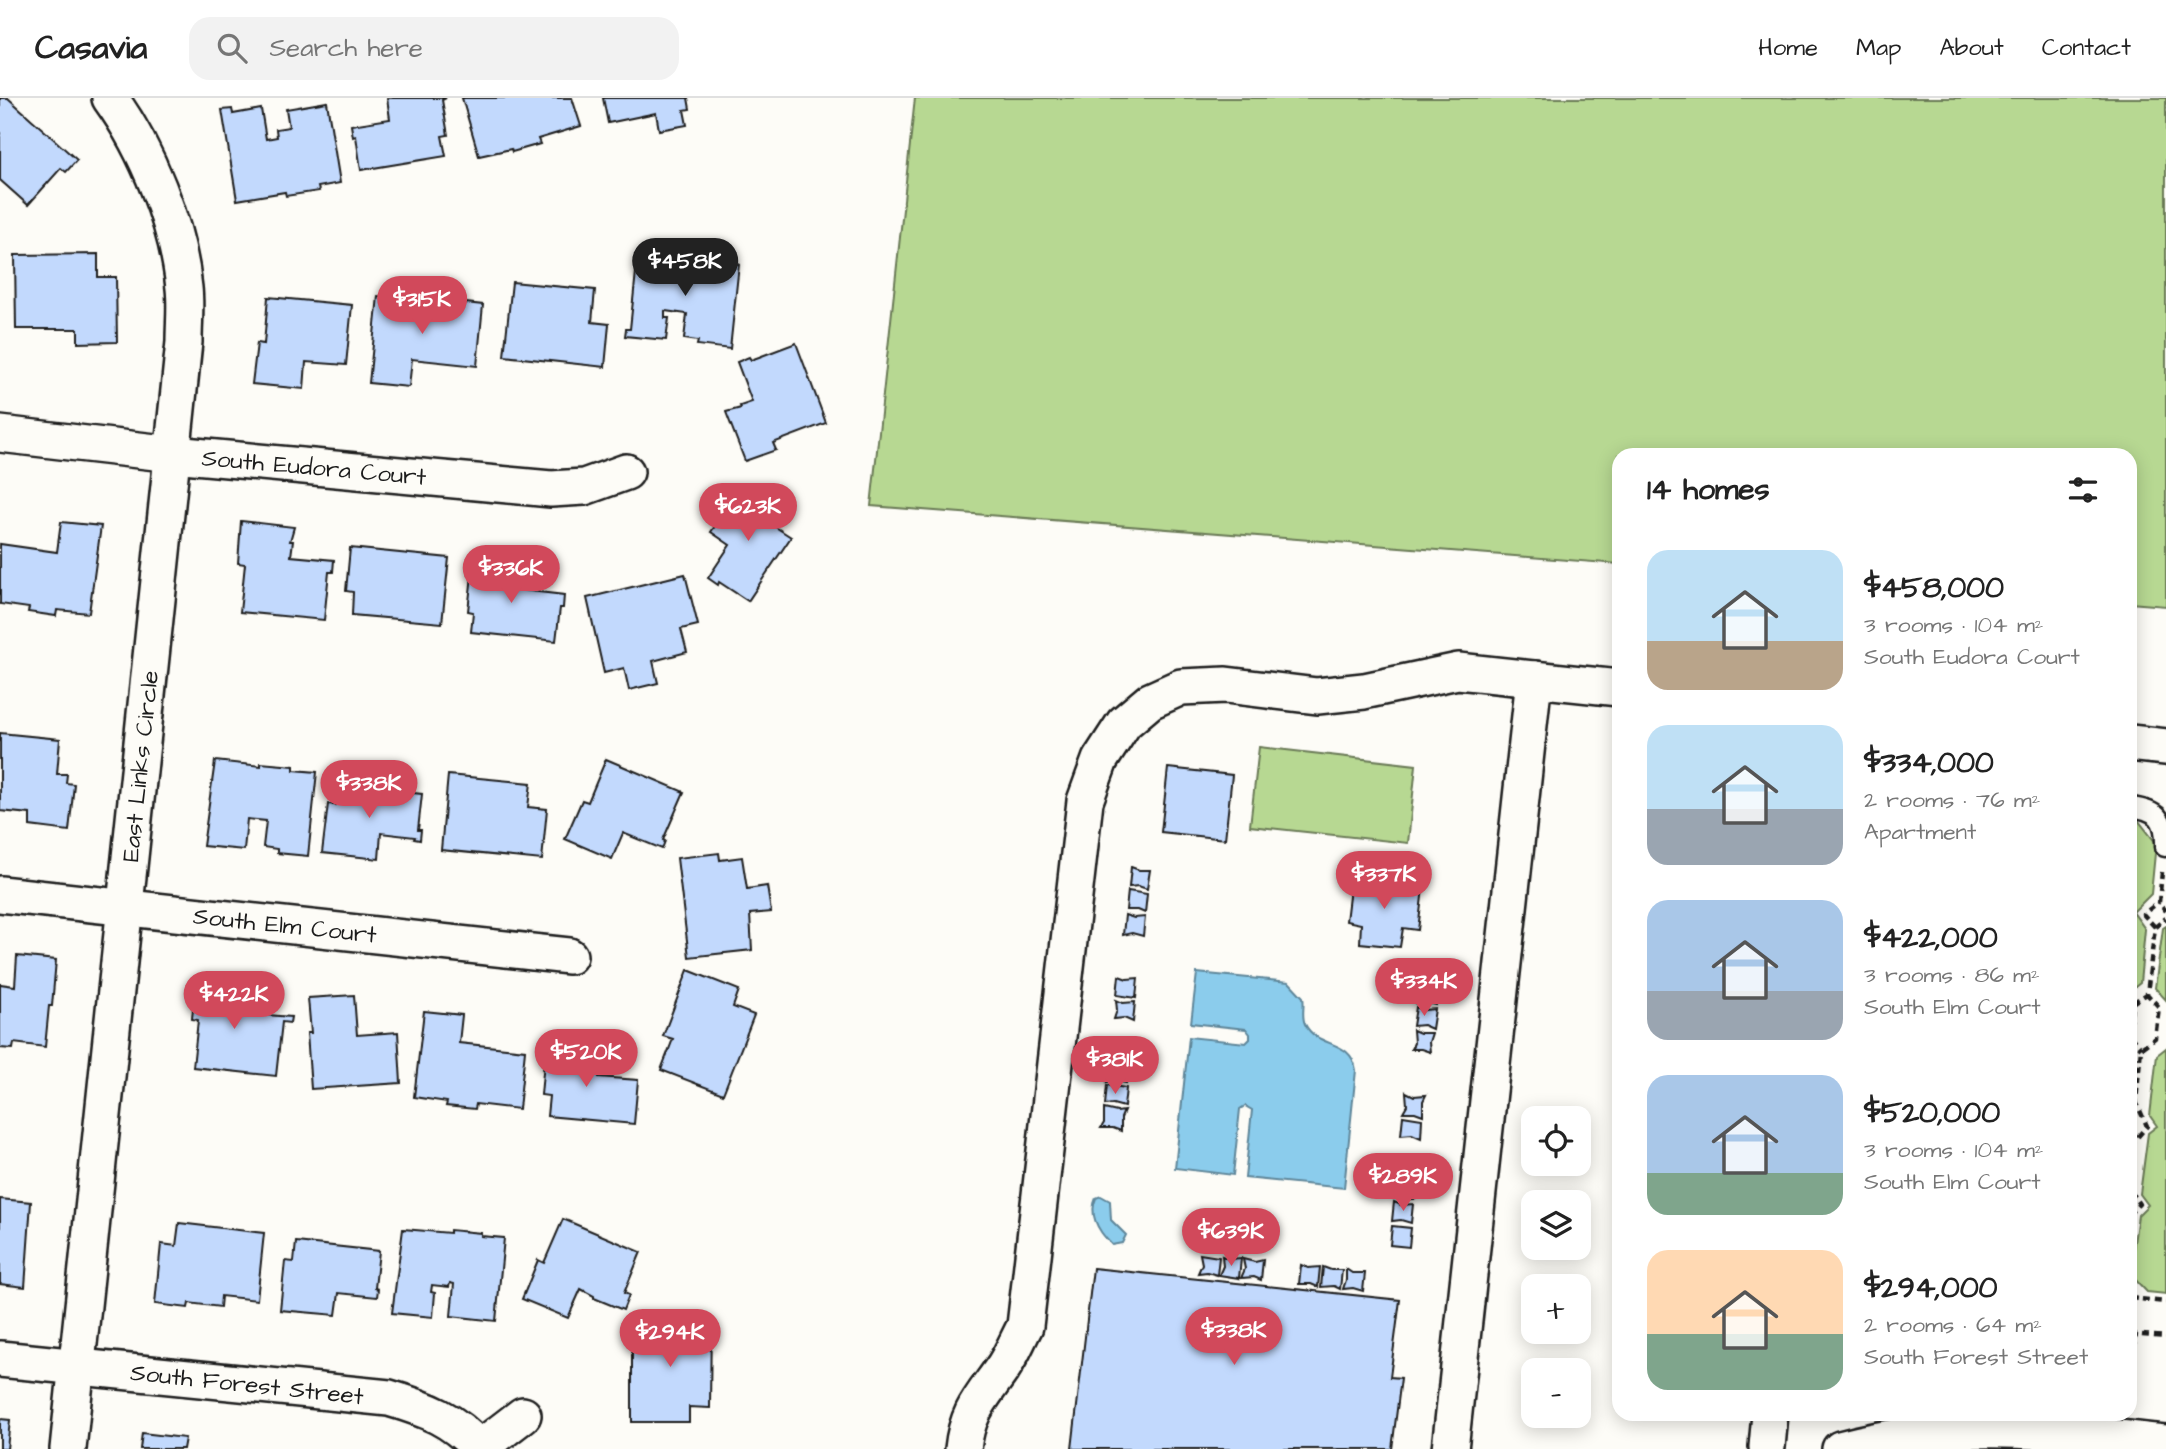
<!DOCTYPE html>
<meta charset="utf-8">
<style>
:root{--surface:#fff;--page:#f2f2f2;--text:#222;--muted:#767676;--line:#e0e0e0;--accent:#d1495b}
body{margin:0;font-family:"Architects Daughter",sans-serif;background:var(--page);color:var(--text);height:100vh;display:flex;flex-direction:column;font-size:26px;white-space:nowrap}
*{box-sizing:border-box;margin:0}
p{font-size:23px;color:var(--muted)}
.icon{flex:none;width:38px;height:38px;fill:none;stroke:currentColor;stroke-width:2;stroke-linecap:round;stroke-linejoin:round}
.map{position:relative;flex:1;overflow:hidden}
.panel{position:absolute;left:1612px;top:350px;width:525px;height:973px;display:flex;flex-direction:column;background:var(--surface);border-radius:21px;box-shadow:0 4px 18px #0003}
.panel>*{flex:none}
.buttons{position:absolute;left:1521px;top:1008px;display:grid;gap:14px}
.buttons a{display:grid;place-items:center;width:70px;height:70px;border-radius:14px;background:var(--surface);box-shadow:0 4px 18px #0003;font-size:35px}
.price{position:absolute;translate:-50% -60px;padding:0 16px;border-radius:24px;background:var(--accent);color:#fff;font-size:23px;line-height:46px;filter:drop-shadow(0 2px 4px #0008)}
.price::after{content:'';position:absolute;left:50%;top:42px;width:21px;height:16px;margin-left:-10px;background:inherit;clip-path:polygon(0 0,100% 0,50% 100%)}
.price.current{background:#222;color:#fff}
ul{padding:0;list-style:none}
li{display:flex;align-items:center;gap:21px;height:175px;padding:0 35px}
li span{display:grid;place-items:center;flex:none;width:196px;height:140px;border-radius:21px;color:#555}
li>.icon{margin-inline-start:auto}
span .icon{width:84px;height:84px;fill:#fffc;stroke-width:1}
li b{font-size:30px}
h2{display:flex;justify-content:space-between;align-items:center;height:84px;padding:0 35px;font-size:30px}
header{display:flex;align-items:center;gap:42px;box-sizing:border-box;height:98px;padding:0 35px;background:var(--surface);border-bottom:2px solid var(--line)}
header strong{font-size:33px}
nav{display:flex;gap:38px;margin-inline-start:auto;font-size:24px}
.search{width:490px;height:63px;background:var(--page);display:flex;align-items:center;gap:18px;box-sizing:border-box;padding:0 24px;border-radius:21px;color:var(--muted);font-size:26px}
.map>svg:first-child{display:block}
.green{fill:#b7d892;stroke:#6a7a57;stroke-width:2}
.water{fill:#8bccec;stroke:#5f8699;stroke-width:2}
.building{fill:#c2d9fd;stroke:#1c1c1c;stroke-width:2}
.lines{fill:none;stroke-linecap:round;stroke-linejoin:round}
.service-casing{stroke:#1c1c1c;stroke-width:23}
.minor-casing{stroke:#1c1c1c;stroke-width:40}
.path{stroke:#1c1c1c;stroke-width:4.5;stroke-dasharray:7 5;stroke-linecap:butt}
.service{stroke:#fdfcf7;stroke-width:18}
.minor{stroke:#fdfcf7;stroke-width:35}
.labels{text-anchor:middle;stroke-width:7;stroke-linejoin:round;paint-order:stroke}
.street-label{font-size:24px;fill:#1c1c1c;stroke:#fdfcf7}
</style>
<header>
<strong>Casavia</strong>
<div class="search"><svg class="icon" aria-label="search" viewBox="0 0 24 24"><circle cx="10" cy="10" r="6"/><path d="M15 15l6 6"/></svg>Search here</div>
<nav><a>Home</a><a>Map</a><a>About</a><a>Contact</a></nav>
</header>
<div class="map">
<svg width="2166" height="1351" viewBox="0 0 2166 1351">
<rect width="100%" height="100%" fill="#fdfcf7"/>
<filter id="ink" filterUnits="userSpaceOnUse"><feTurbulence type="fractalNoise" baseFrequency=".0143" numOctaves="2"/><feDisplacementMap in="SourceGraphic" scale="14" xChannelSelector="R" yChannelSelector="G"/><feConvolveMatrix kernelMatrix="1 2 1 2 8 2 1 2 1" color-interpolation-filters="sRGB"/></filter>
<g filter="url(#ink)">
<!-- green -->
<g class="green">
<polygon points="915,0 2166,0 2166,508 2130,505 2130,357 1619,357 1619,466 871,408"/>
<polygon points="1259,649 1416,667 1408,745 1250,728"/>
<polygon points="2130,721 2138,722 2156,745 2151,796 2133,814 2145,831 2140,885 2130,893"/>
<polygon points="2166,828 2166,902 2155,890 2163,830"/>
<polygon points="2166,950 2166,1196 2147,1194 2130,1176 2130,1173 2138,1117 2148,1107 2140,1096 2148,1035 2157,1028 2150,1018 2157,957"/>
</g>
<!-- water -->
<g class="water">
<path d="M1197,875l92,9 14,15c2,9 -2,19 2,27 12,25 46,14 51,46l-12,118 -99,-10 7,-68 -7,-4 -5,3 -7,66 -58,-7 14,-131 57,6 4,-4v-5l-4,-5 -55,-6z"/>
<path d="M1101,1098l9,5 1,19 15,15 -4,8 -10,2c-13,-13 -24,-29 -16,-47z"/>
</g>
<!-- building -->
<g class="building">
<polygon points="0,0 8,0 77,62 66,74 61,70 28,107 0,82"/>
<polygon points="387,0 446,0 442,2 448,37 442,38 446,58 361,72 356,38 353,39 351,27 390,21"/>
<polygon points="462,0 572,0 581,28 538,41 540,46 512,54 511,51 479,58"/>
<polygon points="603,0 688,0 690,11 684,12 687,27 659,32 656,15 608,25"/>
<polygon points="327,4 340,85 318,89 319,93 286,98 285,94 237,102 222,12 232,11 233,16 261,11 266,41 277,39 276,31 289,29 286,11"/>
<polygon points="638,155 717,160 717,163 739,166 730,251 697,247 698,243 684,241 687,216 665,213 665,220 669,220 666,242 625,238 626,231 630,231"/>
<polygon points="98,156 98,179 116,179 117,244 78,245 78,231 16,231 15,157"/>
<polygon points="512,184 595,192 592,224 609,226 605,269 504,258"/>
<polygon points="411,196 439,198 439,202 483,207 477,268 412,261 409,289 369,285 378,198 410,202"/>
<polygon points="268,199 352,207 346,267 306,264 304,291 252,286 257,245 264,246"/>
<polygon points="796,245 826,325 773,345 776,352 745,363 726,314 741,310 740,308 752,304 737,264 749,259 751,262"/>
<polygon points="743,387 783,413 774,428 791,439 748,503 719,484 718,487 708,480 730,447 711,434"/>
<polygon points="241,423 294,429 290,443 293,443 291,458 334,462 333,474 329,474 324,522 240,514 245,466 238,465"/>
<polygon points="61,424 101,428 89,515 57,512 56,518 28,514 29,510 0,506 0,446 57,454"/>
<polygon points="350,450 449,460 442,525 352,517 353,494 346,493"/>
<polygon points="470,464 527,471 526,481 523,480 521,492 564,497 563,510 560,510 556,543 471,534 473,514 468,513 472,477 469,476"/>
<polygon points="685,476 698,527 681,531 687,554 653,563 658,585 629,592 624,570 604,575 587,500"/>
<polygon points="0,635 60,641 57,676 67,676 66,685 74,686 69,733 30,728 30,716 0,713"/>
<polygon points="606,661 684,694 663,742 665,743 662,751 623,735 612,761 565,741 582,702 588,704"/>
<polygon points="215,663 261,668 261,665 294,668 294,672 317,674 308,758 277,755 277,751 263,749 266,723 247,721 244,752 203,748"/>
<polygon points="1168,670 1232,677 1225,741 1161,734"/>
<polygon points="448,677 531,685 528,709 547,711 542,762 441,752"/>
<polygon points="338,687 422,696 418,732 421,732 420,742 414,741 415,739 381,735 379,761 322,755 328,706 336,707"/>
<polygon points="719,755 720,762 742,759 747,791 767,788 771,814 750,816 752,852 689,859 677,760"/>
<polygon points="1131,769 1139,772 1150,772 1147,791 1138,788 1129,789"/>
<polygon points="1351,782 1423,790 1418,832 1403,830 1400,849 1360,845 1361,826 1346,823"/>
<polygon points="1128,793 1147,796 1145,815 1138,812 1126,812"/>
<polygon points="1125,817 1134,820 1145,819 1143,838 1132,835 1123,837"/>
<polygon points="17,858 56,862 52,908 49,908 45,949 14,945 13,951 0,950 0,886 15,888"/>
<polygon points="688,872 739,892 733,909 754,917 723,996 661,972 673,941 663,938"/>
<polygon points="1119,878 1127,881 1138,880 1136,900 1117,897"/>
<polygon points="196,880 245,885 243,915 291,919 290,925 282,924 276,978 193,969 198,922 192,921"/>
<polygon points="1419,885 1426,888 1437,888 1436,907 1425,904 1416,905"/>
<polygon points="354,897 357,937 398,934 401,985 311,991 307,935 311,935 308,900"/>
<polygon points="1116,902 1123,905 1135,904 1133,924 1124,920 1114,921 1117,912"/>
<polygon points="1416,909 1424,912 1435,911 1432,931 1423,927 1413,928"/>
<polygon points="424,913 462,917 459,945 525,952 519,1011 476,1006 475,1011 446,1008 447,1004 414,999"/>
<polygon points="1413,932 1420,935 1432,935 1429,944 1430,954 1421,951 1411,951 1414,945"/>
<polygon points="545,952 601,956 599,979 638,982 634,1026 547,1018 549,998 541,997"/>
<polygon points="1110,964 1117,967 1128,967 1126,985 1114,982 1107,984"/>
<polygon points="1107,987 1126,990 1124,1009 1113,1006 1105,1007"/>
<polygon points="1406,994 1414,998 1426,997 1423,1003 1423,1017 1415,1014 1403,1014 1407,1007"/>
<polygon points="1104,1011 1117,1014 1124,1013 1121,1020 1121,1033 1113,1030 1101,1030 1104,1025"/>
<polygon points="1403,1018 1422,1021 1421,1040 1412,1036 1401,1037"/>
<polygon points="1396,1080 1404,1083 1416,1082 1413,1094 1415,1101 1395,1100 1398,1088"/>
<polygon points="0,1101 31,1104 25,1189 0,1186"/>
<polygon points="1394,1104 1401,1107 1413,1106 1411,1125 1401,1122 1392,1123"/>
<polygon points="563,1121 641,1154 624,1195 629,1197 623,1212 594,1200 594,1198 581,1191 568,1220 522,1201 538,1162 544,1165"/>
<polygon points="179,1125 264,1135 257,1202 221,1198 220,1209 189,1205 188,1210 155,1206 161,1146 176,1148"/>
<polygon points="1392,1128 1411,1130 1409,1149 1390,1147"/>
<polygon points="403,1131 450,1135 450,1132 481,1135 481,1138 504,1140 496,1223 451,1218 454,1186 450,1185 449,1189 432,1187 431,1194 435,1195 433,1219 392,1215"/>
<polygon points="296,1144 379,1153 375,1190 378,1191 377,1199 339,1195 336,1217 280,1212 285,1163 294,1164"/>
<polygon points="1200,1156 1219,1159 1217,1177 1207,1174 1198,1175 1202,1166"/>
<polygon points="1222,1158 1229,1161 1241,1160 1239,1180 1219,1177 1223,1168"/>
<polygon points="1243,1161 1255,1164 1263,1162 1261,1182 1254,1179 1241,1180 1245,1171"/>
<polygon points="1301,1167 1308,1170 1320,1169 1318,1189 1311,1186 1299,1186"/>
<polygon points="1323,1169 1331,1172 1342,1172 1340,1191 1334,1188 1321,1189"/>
<polygon points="1093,1170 1400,1202 1390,1279 1401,1280 1392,1351 1072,1351"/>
<polygon points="1346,1171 1352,1175 1365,1175 1363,1193 1353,1190 1343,1191 1346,1182"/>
<polygon points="632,1221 711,1221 710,1310 689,1309 689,1324 632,1324"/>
<polygon points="0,1321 10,1322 7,1351 0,1351"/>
<polygon points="142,1335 185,1340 183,1351 140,1351"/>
</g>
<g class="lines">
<defs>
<path id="service" d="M2130,709c27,3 36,11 35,40"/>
<g id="minor">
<polyline points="0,336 173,356 551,391 584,389 626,374"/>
<polyline points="2130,645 2166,649"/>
<polyline points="0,796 569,858"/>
<path d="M0,1261l389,39c38,11 64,21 91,51"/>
<polyline points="1767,1349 1770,1316"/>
<polyline points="480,1350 523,1317"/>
<path d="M68,1351l116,-1107c0,-18 2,-36 0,-54 -6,-63 -37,-139 -74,-190"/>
<path d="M963,1351c4,-39 20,-52 41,-83 8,-12 14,-27 21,-40l60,-525 15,-41 24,-37 26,-22 31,-14 45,-2 91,11 47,-5 94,-20 161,17"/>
<polyline points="1450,1351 1534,581"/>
<path d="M1840,1351c115,-31 211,-18 326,-6"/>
</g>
</defs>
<!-- service casing -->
<use href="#service" class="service-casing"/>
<!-- minor casing -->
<use href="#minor" class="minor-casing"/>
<!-- path -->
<g class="path">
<polyline points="2162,774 2159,804 2166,813"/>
<polyline points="2155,829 2143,816 2159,804"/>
<polyline points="2130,928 2132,905 2147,896"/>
<polyline points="2130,938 2141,950"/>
<polyline points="2130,1011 2136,1004"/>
<polyline points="2130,1048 2147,1028 2136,1004 2141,950 2155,940 2159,909 2147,896 2155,829 2166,820"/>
<polyline points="2130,1093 2139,1106 2130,1115"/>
<polyline points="2130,1200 2166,1204"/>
<polyline points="2130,1236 2166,1239"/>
<polyline points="2130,1288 2136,1236"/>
</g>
<!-- service -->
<use href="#service" class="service"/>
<!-- minor -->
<use href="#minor" class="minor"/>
</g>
</g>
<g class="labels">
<!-- street labels -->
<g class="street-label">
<text transform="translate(314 369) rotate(5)" y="8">South Eudora Court</text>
<text transform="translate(140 668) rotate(-84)" y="8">East Links Circle</text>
<text transform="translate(285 827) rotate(6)" y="8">South Elm Court</text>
<text transform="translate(247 1286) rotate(6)" y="8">South Forest Street</text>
</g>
</g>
</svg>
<div class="buttons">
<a><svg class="icon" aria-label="locate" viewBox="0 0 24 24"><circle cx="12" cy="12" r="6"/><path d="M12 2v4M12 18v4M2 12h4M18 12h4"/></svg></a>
<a><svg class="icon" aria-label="layers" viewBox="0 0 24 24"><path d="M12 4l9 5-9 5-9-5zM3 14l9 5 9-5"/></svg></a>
<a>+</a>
<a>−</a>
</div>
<b class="price current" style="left:685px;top:200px">$458K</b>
<b class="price" style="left:422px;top:238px">$315K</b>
<b class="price" style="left:748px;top:445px">$623K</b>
<b class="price" style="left:511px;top:507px">$336K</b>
<b class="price" style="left:369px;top:722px">$338K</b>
<b class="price" style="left:1384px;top:813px">$337K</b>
<b class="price" style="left:1424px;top:920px">$334K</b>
<b class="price" style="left:234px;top:933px">$422K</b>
<b class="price" style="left:586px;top:991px">$520K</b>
<b class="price" style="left:1115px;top:998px">$381K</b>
<b class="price" style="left:1403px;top:1115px">$289K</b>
<b class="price" style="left:1231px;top:1170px">$639K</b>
<b class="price" style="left:1234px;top:1269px">$338K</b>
<b class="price" style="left:670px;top:1271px">$294K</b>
<section class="panel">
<h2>14 homes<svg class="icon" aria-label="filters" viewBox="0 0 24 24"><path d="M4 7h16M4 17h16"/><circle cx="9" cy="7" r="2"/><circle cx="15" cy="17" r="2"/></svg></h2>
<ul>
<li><span style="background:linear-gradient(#bfe0f5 65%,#b9a48a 0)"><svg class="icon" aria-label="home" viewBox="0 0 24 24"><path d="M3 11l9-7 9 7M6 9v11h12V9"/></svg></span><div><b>$458,000</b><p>3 rooms · 104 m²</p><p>South Eudora Court</p></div></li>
<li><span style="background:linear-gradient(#bfe0f5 60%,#9aa5b1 0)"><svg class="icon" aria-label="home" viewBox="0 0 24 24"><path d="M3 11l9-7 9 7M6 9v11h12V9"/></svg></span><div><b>$334,000</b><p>2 rooms · 76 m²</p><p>Apartment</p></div></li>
<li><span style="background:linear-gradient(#a9c7e8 65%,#9aa5b1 0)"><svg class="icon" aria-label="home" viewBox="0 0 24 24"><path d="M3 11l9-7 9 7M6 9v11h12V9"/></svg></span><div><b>$422,000</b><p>3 rooms · 86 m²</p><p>South Elm Court</p></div></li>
<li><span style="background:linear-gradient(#a9c7e8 70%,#7fa58c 0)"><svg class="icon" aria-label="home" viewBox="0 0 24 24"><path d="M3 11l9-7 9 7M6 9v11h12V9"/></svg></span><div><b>$520,000</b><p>3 rooms · 104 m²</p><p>South Elm Court</p></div></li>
<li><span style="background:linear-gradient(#ffd9b3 60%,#7fa58c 0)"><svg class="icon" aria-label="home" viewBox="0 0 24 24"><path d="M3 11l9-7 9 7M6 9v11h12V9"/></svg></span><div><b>$294,000</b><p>2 rooms · 64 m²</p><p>South Forest Street</p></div></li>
</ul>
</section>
</div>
